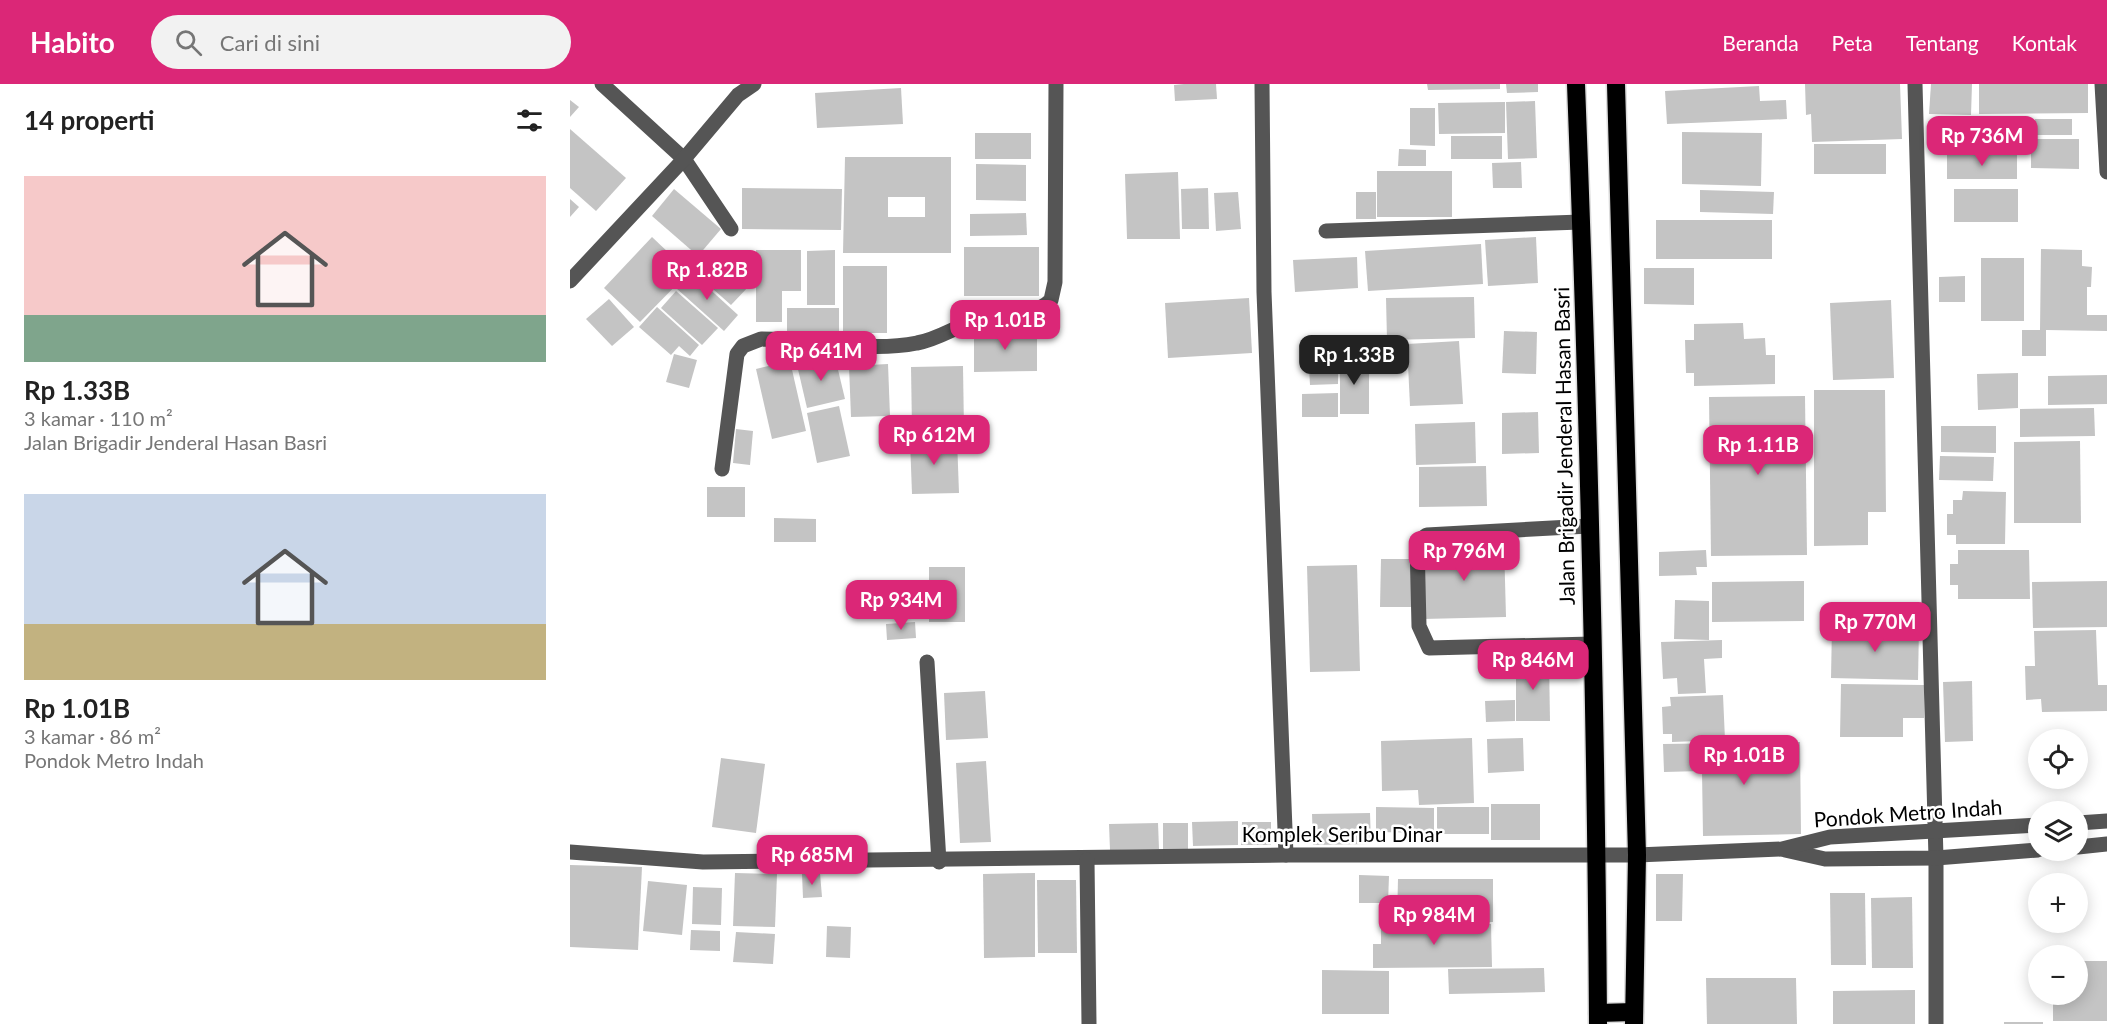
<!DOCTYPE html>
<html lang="id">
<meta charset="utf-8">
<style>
:root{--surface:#fff;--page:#f2f2f2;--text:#222;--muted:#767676;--accent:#db2777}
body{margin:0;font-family:Lato,sans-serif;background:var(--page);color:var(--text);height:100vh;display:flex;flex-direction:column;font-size:22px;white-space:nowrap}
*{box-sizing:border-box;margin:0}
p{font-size:20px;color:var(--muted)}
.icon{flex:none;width:33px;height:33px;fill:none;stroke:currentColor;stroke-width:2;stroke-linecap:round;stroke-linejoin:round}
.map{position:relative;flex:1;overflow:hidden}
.details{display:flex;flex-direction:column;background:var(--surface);width:570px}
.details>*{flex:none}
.fabs{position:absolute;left:1458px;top:645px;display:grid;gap:12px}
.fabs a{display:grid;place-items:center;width:60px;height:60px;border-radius:50%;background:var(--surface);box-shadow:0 3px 15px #0003;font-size:30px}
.price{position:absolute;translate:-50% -51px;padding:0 14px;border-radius:12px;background:var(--accent);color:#fff;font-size:20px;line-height:39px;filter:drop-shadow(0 2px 3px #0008)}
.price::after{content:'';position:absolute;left:50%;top:36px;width:18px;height:14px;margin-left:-9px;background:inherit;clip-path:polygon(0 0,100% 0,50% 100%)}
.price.active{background:#222;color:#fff}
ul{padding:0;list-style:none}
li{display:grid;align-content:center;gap:12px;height:318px;padding:0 24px}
li span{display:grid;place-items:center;height:186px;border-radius:0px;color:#555}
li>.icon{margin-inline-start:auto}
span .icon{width:108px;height:108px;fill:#fffc;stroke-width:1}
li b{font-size:26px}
h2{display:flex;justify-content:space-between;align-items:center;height:72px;padding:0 24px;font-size:26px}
header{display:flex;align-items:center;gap:36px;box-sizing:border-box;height:84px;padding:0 30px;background:var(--accent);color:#fff}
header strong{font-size:28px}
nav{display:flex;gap:33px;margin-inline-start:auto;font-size:21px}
.search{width:420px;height:54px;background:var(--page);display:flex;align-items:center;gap:15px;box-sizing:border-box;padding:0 21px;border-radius:33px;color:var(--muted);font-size:22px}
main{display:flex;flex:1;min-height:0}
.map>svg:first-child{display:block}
.building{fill:#c4c4c4;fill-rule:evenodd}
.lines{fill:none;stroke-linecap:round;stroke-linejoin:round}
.highway-casing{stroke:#dbdbdb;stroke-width:21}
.minor{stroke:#555;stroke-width:15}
.highway{stroke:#000;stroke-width:18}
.labels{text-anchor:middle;stroke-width:5;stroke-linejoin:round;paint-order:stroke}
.street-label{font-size:21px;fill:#000;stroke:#fff}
</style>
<header>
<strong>Habito</strong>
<div class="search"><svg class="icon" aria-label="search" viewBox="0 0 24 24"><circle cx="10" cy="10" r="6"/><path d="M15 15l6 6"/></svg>Cari di sini</div>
<nav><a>Beranda</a><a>Peta</a><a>Tentang</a><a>Kontak</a></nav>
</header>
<main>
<section class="details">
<h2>14 properti<svg class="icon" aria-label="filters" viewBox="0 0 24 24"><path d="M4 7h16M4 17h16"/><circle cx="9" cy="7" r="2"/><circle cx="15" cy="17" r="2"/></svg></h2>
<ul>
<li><span style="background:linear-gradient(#f6c9c9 75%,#7fa58c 0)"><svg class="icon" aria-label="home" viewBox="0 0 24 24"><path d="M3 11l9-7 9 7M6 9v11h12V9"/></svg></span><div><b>Rp 1.33B</b><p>3 kamar · 110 m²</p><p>Jalan Brigadir Jenderal Hasan Basri</p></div></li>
<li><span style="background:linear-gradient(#c9d6e8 70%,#c2b280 0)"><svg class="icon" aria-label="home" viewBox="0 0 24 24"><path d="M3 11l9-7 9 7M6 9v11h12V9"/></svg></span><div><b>Rp 1.01B</b><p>3 kamar · 86 m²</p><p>Pondok Metro Indah</p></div></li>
</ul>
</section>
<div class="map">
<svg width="1537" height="940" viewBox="0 0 1537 940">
<rect width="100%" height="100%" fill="#fff"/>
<!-- building -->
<g class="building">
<polygon points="614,0 646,0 647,15 605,17 604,1"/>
<polygon points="857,0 930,0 930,5 858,6"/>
<polygon points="936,0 968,0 968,8 937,9"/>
<polygon points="1235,0 1330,0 1332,55 1242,58 1241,30 1236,31"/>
<polygon points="1361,0 1402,0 1401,31 1359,30"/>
<polygon points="1409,0 1518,0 1518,29 1409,30"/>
<polygon points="1189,2 1190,17 1216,16 1217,35 1097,40 1095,7"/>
<polygon points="331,4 333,40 247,44 245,9"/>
<polygon points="0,16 9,23 0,33"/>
<polygon points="965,17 967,74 938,75 936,18"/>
<polygon points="935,18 935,49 869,50 868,19"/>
<polygon points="840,24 865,24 865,62 840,61"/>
<rect x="1465" y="35" width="37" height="16"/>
<polygon points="1375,40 1440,40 1439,65 1374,65"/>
<polygon points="0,45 56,94 26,127 0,104"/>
<polygon points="1112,48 1192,49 1191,102 1112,100"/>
<rect x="405" y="49" width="56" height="26"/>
<rect x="881" y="52" width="51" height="23"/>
<polygon points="1461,55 1509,55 1509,85 1461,84"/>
<rect x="1244" y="60" width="72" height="30"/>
<polygon points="829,65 856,66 856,82 828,82"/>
<rect x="1377" y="71" width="70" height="24"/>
<path d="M275,73h106v96h-108zM318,113h37v20h-37z"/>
<polygon points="951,78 952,104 923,104 922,79"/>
<polygon points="406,80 456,81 456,117 406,116"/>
<rect x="807" y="87" width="75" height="46"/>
<polygon points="608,88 610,155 557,155 555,90"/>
<polygon points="172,104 272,105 271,146 172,145"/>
<polygon points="638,104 639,145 612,145 611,105"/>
<polygon points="104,105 151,145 128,172 82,132"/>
<rect x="1384" y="105" width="64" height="33"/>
<polygon points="1130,106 1204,108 1203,130 1130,128"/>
<polygon points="668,108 671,145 646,147 644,109"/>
<rect x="786" y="108" width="20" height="27"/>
<polygon points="0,115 9,123 0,133"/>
<polygon points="456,129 457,151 400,152 400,130"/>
<rect x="1086" y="136" width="116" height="39"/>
<polygon points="82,153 119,188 70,238 34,204"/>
<polygon points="966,153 968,199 918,202 915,156"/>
<polygon points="911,160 913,200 798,207 795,167"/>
<rect x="394" y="163" width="75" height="49"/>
<polygon points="1471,165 1512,166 1512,182 1522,183 1521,203 1517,203 1517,231 1537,231 1537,247 1476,246 1476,272 1452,272 1452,246 1470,246"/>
<polygon points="186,166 231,166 231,207 212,207 212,238 186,238"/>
<polygon points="265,166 265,221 237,221 237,167"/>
<polygon points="143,169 180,201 161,221 125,189"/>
<polygon points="787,173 788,204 725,208 723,176"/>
<rect x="1411" y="174" width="43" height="63"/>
<rect x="273" y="182" width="44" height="67"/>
<polygon points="1074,184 1124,184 1124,221 1074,220"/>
<polygon points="121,188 168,231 154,247 106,204"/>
<polygon points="1395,192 1395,218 1369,218 1369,193"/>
<polygon points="106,207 148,244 132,261 91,224"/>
<polygon points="904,213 905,254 817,256 816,214"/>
<polygon points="679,214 682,269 598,274 595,219"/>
<polygon points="39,215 64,243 42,262 16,235"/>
<polygon points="1321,216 1324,294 1263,296 1260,219"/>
<polygon points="87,223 129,261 120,272 109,262 101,271 69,243"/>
<rect x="217" y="224" width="52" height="25"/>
<polygon points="1173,239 1174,255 1195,254 1196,271 1205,271 1205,300 1124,302 1124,289 1116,289 1115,256 1124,256 1124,240"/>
<polygon points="404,246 467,246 467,287 404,288"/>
<polygon points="934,247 967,248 966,290 932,289"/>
<polygon points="889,257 893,320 840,322 837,260"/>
<polygon points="104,270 127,276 119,304 96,298"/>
<polygon points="265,273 275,315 237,324 227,281"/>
<rect x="770" y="274" width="29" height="56"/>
<polygon points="220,277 236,347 202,355 186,285"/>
<polygon points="318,280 320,332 281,333 279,282"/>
<polygon points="393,282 394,347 342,347 341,283"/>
<polygon points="768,282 768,300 740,301 739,283"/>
<polygon points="1448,289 1448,324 1408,326 1407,290"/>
<polygon points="1537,291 1537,320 1478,321 1478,292"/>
<polygon points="1244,306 1315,306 1316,428 1298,428 1298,461 1244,462"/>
<polygon points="768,309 768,333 732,333 732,310"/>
<polygon points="1235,312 1237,471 1141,472 1139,313"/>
<polygon points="269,322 280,372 247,379 237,329"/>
<polygon points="1524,324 1525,352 1450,353 1450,325"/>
<polygon points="968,328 969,369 932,370 932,329"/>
<polygon points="905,338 906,379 846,381 845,340"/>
<polygon points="1371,342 1426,342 1426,369 1371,368"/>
<polygon points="166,345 183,347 180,381 163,379"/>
<polygon points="387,355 389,409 342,410 340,356"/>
<polygon points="1510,357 1511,439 1444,439 1444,358"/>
<polygon points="1370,372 1424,373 1423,397 1369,396"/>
<polygon points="916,382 917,422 849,423 849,383"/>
<rect x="137" y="403" width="38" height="30"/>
<polygon points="1393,407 1436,408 1435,460 1386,460 1386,451 1377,451 1377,430 1383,430 1383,416 1392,416"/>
<polygon points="204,434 246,435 246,458 204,458"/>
<polygon points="934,460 936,533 853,535 852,462"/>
<polygon points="1136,466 1137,483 1126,483 1127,491 1089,492 1089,468"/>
<polygon points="1388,466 1459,466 1460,515 1388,515 1388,501 1380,501 1380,480 1388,480"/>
<polygon points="811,475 845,475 845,523 810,523"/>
<polygon points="787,481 790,587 740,588 737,482"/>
<rect x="359" y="483" width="36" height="55"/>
<polygon points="1234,497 1234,537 1142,538 1142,498"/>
<polygon points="1537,497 1537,543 1463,544 1462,498"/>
<polygon points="1105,516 1139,517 1139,556 1104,555"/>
<polygon points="345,538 346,554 317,556 316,540"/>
<polygon points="1262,542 1349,543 1348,596 1261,594"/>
<polygon points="1526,546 1528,601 1537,601 1537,627 1472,628 1471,615 1456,616 1455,582 1465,582 1464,547"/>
<polygon points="1152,556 1152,574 1134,575 1136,609 1108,610 1107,594 1093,595 1091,558"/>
<polygon points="946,577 979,577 980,637 946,637"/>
<polygon points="1402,597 1403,657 1375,658 1373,598"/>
<polygon points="1271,600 1354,601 1354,634 1333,634 1333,653 1270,653"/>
<polygon points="415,607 418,654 376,656 374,609"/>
<polygon points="1153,611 1155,656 1102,658 1102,650 1093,650 1092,623 1101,622 1100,613"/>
<polygon points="945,616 945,637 916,638 915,617"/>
<polygon points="902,654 904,719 849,721 848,706 812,707 811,657"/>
<polygon points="953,654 954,687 918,689 917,655"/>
<polygon points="1230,658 1231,750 1133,752 1132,687 1094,688 1093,660"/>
<polygon points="151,674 195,680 186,749 142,743"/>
<polygon points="416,677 421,758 390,759 386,679"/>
<rect x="921" y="720" width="49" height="36"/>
<polygon points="806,723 864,724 864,749 806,748"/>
<rect x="867" y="723" width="52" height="27"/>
<polygon points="800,729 801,760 743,761 742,730"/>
<polygon points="668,737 668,761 623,762 622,738"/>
<polygon points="672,738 701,738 701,761 671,761"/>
<polygon points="588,739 589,765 540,766 539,740"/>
<rect x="593" y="739" width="25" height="26"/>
<polygon points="0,781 72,783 68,866 0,863"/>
<polygon points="165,789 207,790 205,843 163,842"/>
<polygon points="250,789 252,813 233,814 232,790"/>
<polygon points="465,789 465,873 414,874 413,790"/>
<polygon points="1086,790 1113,790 1112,837 1086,837"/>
<polygon points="789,791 819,792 818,819 789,819"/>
<polygon points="828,795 923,795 923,838 827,837"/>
<polygon points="467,796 506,796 507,869 468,869"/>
<polygon points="78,797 117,801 112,851 73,847"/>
<polygon points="123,803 152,804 151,841 122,840"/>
<polygon points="1260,809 1295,809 1296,881 1261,881"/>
<polygon points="1342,813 1343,884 1302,884 1301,814"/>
<polygon points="811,840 921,840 922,883 803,884 803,860 811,860"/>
<polygon points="257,842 281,843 280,874 256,873"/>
<polygon points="121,846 150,847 150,867 120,866"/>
<polygon points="166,848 205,850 203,880 163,878"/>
<polygon points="1508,877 1537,877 1537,937 1483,937 1483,910 1508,910"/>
<polygon points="974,884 975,908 879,910 878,885"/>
<polygon points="752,886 819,887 819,930 752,930"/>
<polygon points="1136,894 1226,894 1227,940 1137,940"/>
<polygon points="1345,906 1345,940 1263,940 1263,907"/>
<rect x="1434" y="938" width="39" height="2"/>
</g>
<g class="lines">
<defs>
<g id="highway">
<path d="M1006,0c12,313 20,627 22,940"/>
<polyline points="1046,0 1067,771 1064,940"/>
<polyline points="1028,929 1064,928"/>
</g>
</defs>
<!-- highway casing -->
<use href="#highway" class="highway-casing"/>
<!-- minor -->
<g class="minor">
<polyline points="32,0 114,75 161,145"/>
<polyline points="692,0 694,208 716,771"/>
<polyline points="1345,0 1366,774 1366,940"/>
<polyline points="1532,0 1537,88"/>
<polyline points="756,147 1011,138"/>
<polyline points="0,197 114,75 168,11 184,0"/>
<path d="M152,385l15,-115 6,-8 18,-7c51,0 106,14 156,4 23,-4 42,-19 64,-24 23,-5 53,-2 70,-19l4,-18 1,-198"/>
<polyline points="1019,442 857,451 847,458 849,542 859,564 1022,560"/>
<polyline points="357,578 369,778"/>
<polyline points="1508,739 1537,737"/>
<polyline points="1508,763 1537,760"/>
<polyline points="1215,766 1255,775 1366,774 1468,766"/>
<polyline points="0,768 133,778 716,771 1067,771 1212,765 1260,753 1468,741"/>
<polyline points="517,776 519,940"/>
</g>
<!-- highway -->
<use href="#highway" class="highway"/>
</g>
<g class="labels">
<!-- street labels -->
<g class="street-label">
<text transform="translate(995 362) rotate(-91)" y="7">Jalan Brigadir Jenderal Hasan Basri</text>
<text transform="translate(1338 730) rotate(-4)" y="7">Pondok Metro Indah</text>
<text x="772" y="758">Komplek Seribu Dinar</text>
</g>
</g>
</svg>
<div class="fabs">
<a><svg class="icon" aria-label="locate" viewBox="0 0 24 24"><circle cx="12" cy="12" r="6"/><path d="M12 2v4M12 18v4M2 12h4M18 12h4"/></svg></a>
<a><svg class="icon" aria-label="layers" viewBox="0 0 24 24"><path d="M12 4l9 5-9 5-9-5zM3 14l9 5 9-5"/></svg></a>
<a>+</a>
<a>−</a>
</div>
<b class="price" style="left:1412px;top:83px">Rp 736M</b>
<b class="price" style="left:137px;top:217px">Rp 1.82B</b>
<b class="price" style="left:435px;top:267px">Rp 1.01B</b>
<b class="price" style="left:251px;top:298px">Rp 641M</b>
<b class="price active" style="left:784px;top:302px">Rp 1.33B</b>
<b class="price" style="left:364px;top:382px">Rp 612M</b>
<b class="price" style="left:1188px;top:392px">Rp 1.11B</b>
<b class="price" style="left:894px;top:498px">Rp 796M</b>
<b class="price" style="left:331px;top:547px">Rp 934M</b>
<b class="price" style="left:1305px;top:569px">Rp 770M</b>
<b class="price" style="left:963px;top:607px">Rp 846M</b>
<b class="price" style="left:1174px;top:702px">Rp 1.01B</b>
<b class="price" style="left:242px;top:802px">Rp 685M</b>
<b class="price" style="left:864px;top:862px">Rp 984M</b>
</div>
</main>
